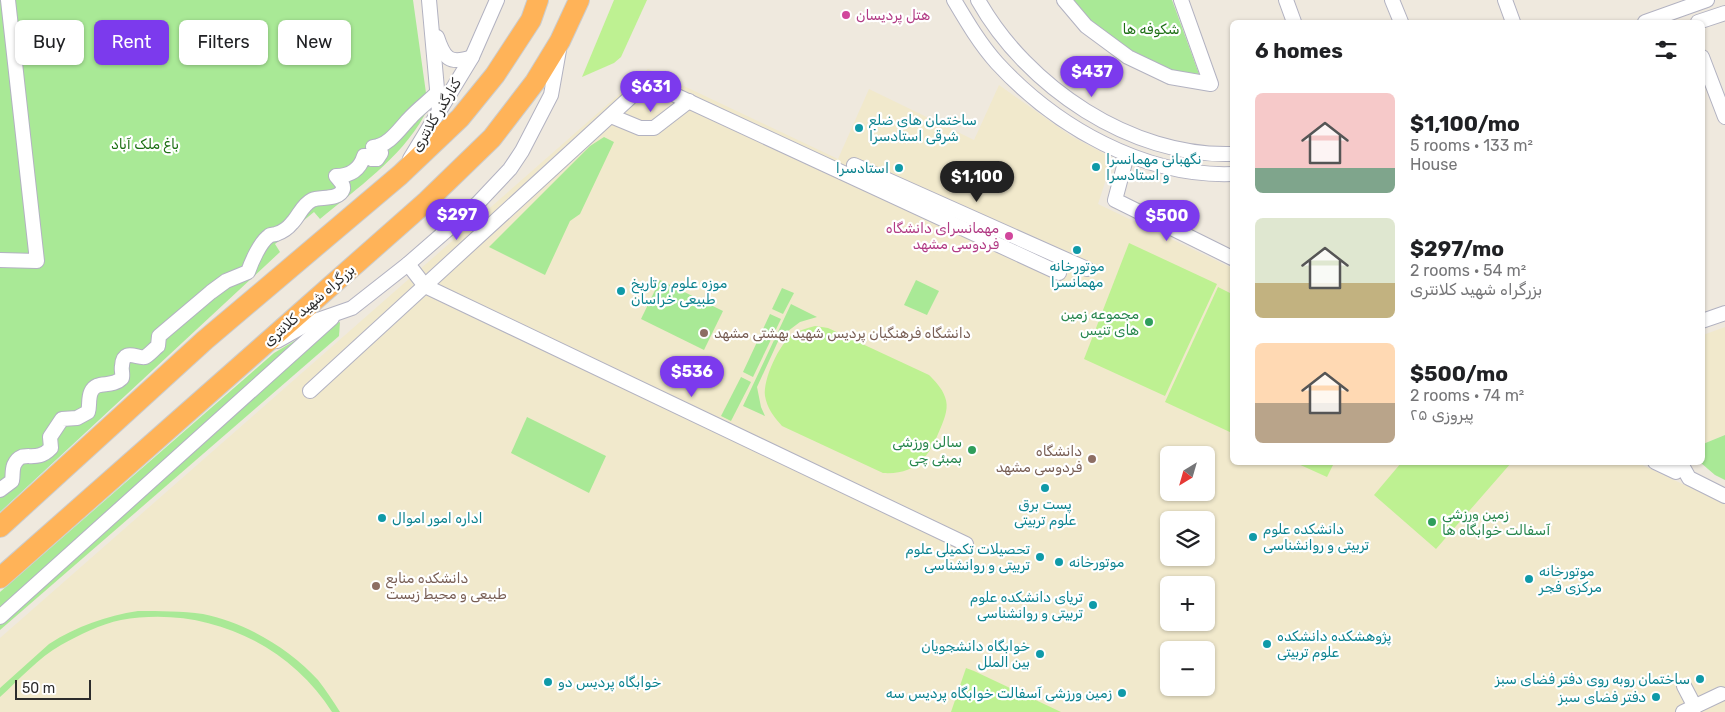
<!DOCTYPE html>
<meta charset="utf-8">
<style>
:root{--surface:#fff;--page:#f6f6f6;--text:#202124;--muted:#757577;--accent:#7c3aed}
body{margin:0;font-family:Rubik,Vazirmatn,sans-serif;background:var(--page);color:var(--text);height:100vh;display:flex;flex-direction:column;font-size:19px;white-space:nowrap}
*{box-sizing:border-box;margin:0}
p{font-size:16px;color:var(--muted)}
.icon{flex:none;width:28px;height:28px;fill:none;stroke:currentColor;stroke-width:2;stroke-linecap:round;stroke-linejoin:round}
.map{position:relative;flex:1;overflow:hidden}
.sheet{position:absolute;left:1230px;top:20px;width:475px;height:445px;display:flex;flex-direction:column;background:var(--surface);border-radius:8px;box-shadow:0 1px 4px #0004}
.sheet>*{flex:none}
.hud{position:absolute;left:15px;top:20px;width:475px;height:45px;display:flex;gap:10px}
.needle{width:32px;rotate:217deg}
.buttons{position:absolute;left:1160px;top:446px;display:grid;gap:10px}
.buttons a{display:grid;place-items:center;width:55px;height:55px;border-radius:8px;background:var(--surface);box-shadow:0 1px 4px #0004;font-size:25px}
.scale{position:absolute;left:15px;bottom:12px;width:76px;box-sizing:border-box;padding-left:5px;border:2px solid #2c2c2c;border-top:0;font-size:14px;line-height:18px;white-space:nowrap;color:#2c2c2c;-webkit-text-stroke:4px #fff;paint-order:stroke}
.price{position:absolute;translate:-50% -42px;padding:0 11px;border-radius:18px;background:var(--accent);color:#fff;font-size:16px;line-height:32px;filter:drop-shadow(0 1px 2px #0008)}
.price::after{content:'';position:absolute;left:50%;top:30px;width:15px;height:11px;margin-left:-8px;background:inherit;clip-path:polygon(0 0,100% 0,50% 100%)}
.price.selected{background:#222;color:#fff}
ul{padding:0;list-style:none}
li{display:flex;align-items:center;gap:15px;height:125px;padding:0 25px}
li span{display:grid;place-items:center;flex:none;width:140px;height:100px;border-radius:8px;color:#555}
li>.icon{margin-inline-start:auto}
span .icon{width:60px;height:60px;fill:#fffc;stroke-width:1}
li b{font-size:21px}
h2{display:flex;justify-content:space-between;align-items:center;height:60px;padding:0 25px;font-size:21px}
.pill{padding:0 18px;border-radius:8px;background:var(--surface);box-shadow:0 1px 4px #0004;font-size:18px;line-height:45px}
.pill.selected{background:var(--accent);color:#fff}
.map>svg:first-child{display:block}
.education{fill:#f1e9cc;fill-rule:evenodd}
.green{fill:#a9e996}
.pitch{fill:#bef192}
.lines{fill:none;stroke-linecap:round;stroke-linejoin:round}
.minor-casing{stroke:#b2b2c1;stroke-width:16}
.highway-casing{stroke:#ccc;stroke-width:22}
.minor{stroke:#fff;stroke-width:14}
.highway{stroke:#ffb358;stroke-width:20}
.hotel-dot{fill:#d1479c;stroke:#fff;stroke-width:2}
.culture-dot{fill:#0f9aa8;stroke:#fff;stroke-width:2}
.leisure-dot{fill:#2e9e5b;stroke:#fff;stroke-width:2}
.education-dot{fill:#8d6e63;stroke:#fff;stroke-width:2}
.labels{text-anchor:middle;stroke-width:4.5;stroke-linejoin:round;paint-order:stroke}
.hotel-label{font-size:14px;fill:#b23c85;stroke:#fff;text-anchor:start}
.park-label{font-size:14px;fill:#1e7015;stroke:#fff}
.street-label{font-size:14px;fill:#2c2c2c;stroke:#fff}
.culture-label{font-size:14px;fill:#0d838f;stroke:#fff;text-anchor:start}
.leisure-label{font-size:14px;fill:#27864d;stroke:#fff;text-anchor:end}
.education-label{font-size:14px;fill:#785e54;stroke:#fff;text-anchor:start}
</style>
<div class="map">
<svg width="1725" height="712" viewBox="0 0 1725 712">
<rect width="100%" height="100%" fill="#efe9de"/>
<!-- education -->
<g class="education">
<path d="M648,69l190,90 31,-70 105,51 25,-55 72,51 42,22 -15,46 134,64v194l406,1 87,41v208h-1725v-74zM1169,455h37v37h-37zM1169,520h37v38h-37zM1169,585h37v37h-37zM1169,650h37v38h-37z"/>
<polygon points="1725,327 1725,435 1703,444 1703,335"/>
</g>
<!-- green -->
<g class="green">
<path d="M0,0h413l13,93 7,2c-3,7 -5,15 -9,21 -24,43 -67,72 -104,103l-6,-7 -39,32 5,8 -280,260z"/>
<polygon points="1073,0 1172,0 1199,74 1171,71 1128,50 1089,19"/>
<polygon points="604,137 614,142 580,214 570,221 545,275 489,247 590,146"/>
<polygon points="660,280 723,311 704,350 641,319"/>
<polygon points="916,280 939,291 927,315 904,305"/>
<polygon points="782,288 794,293 783,314 772,309"/>
<polygon points="791,304 817,317 800,322 780,337 757,387 761,407 765,416 743,406"/>
<polygon points="770,314 781,319 753,377 743,372"/>
<polygon points="340,322 339,336 0,630 0,592 274,353 306,334"/>
<polygon points="741,377 751,382 731,421 721,416"/>
<polygon points="527,417 606,456 589,493 511,453"/>
<polygon points="1725,435 1725,480 1715,475 1701,463 1702,462 1703,444"/>
<path d="M138,611c22,0 44,0 65,3 42,8 87,35 115,66 8,10 15,21 22,32h-8c-44,-70 -129,-107 -211,-92 -20,4 -42,15 -60,25 -23,13 -41,34 -61,52v-9l49,-44c28,-18 57,-28 89,-33z"/>
</g>
<!-- pitch -->
<g class="pitch">
<polygon points="614,0 647,0 621,57 614,63 582,77"/>
<polygon points="1129,243 1217,284 1165,396 1084,359"/>
<polygon points="1218,287 1232,294 1232,433 1165,402"/>
<path d="M815,326l13,2 101,47c6,6 13,13 16,22 4,10 0,20 -4,30 -12,29 -23,48 -58,46l-101,-47c-8,-9 -15,-18 -17,-30 -2,-17 14,-52 28,-62 7,-4 15,-6 22,-8z"/>
<polygon points="1296,463 1334,463 1327,477"/>
<polygon points="1401,463 1401,462 1511,463 1436,549 1374,495"/>
<polygon points="966,668 974,671 1061,712 951,712"/>
</g>
<g class="lines">
<defs>
<g id="minor">
<polyline points="429,0 439,111"/>
<path d="M954,0c13,22 26,44 43,63 59,64 147,114 235,111"/>
<path d="M978,0c49,87 153,157 254,154"/>
<polyline points="1064,0 1086,26 1128,57 1170,77 1211,84 1181,0"/>
<polyline points="1286,0 1294,22"/>
<polyline points="1392,0 1401,22"/>
<polyline points="1505,0 1513,22"/>
<polyline points="1645,22 1707,0"/>
<polyline points="1698,22 1725,13"/>
<path d="M437,37c7,21 12,28 35,20"/>
<polyline points="1702,57 1725,117"/>
<polyline points="611,116 640,128 654,128 689,101"/>
<path d="M373,147c16,-1 27,-19 37,-29 8,-9 18,-16 27,-25"/>
<polyline points="1127,155 1115,200 1232,258"/>
<polyline points="410,159 472,57 497,0"/>
<polyline points="854,165 1087,269"/>
<polyline points="0,260 37,261 8,0"/>
<polyline points="408,264 425,286 966,544"/>
<polyline points="1702,321 1725,313"/>
<polyline points="277,341 309,323 352,308 408,264 478,203 510,169 522,151 551,95 559,50"/>
<polyline points="310,391 647,82 1059,273"/>
<polyline points="1655,462 1676,472"/>
<polyline points="1680,462 1689,478 1725,496"/>
<path d="M0,490l12,-9c1,-5 0,-11 2,-16 8,-18 21,0 37,-17l-1,-11 12,-18 15,-1 11,-6c2,-6 0,-13 3,-20 6,-13 20,-3 31,-14 1,-5 -1,-8 0,-12 1,-19 16,-7 23,-9 4,-2 9,-8 13,-11l1,-10 52,-44 15,-11 22,-9c3,-9 12,-30 21,-36 2,-2 5,-1 7,-2 6,-2 12,-6 16,-11 7,-7 10,-18 20,-23 8,-4 27,1 31,-11 1,-5 -4,-9 -7,-13 15,0 24,-7 28,-20h6l2,3h5l4,-6 -2,-7"/>
<polyline points="0,617 332,318"/>
<polyline points="1684,686 1695,707"/>
<polyline points="1683,712 1721,694"/>
</g>
<g id="highway">
<polyline points="0,527 205,340 400,175 460,118 495,75 531,20 538,0"/>
<polyline points="0,578 427,201 492,138 535,82 560,41 579,0"/>
</g>
</defs>
<!-- minor casing -->
<use href="#minor" class="minor-casing"/>
<!-- highway casing -->
<use href="#highway" class="highway-casing"/>
<!-- minor -->
<use href="#minor" class="minor"/>
<!-- highway -->
<use href="#highway" class="highway"/>
</g>
<!-- markers -->
<g class="hotel-dot">
<circle cx="846" cy="15" r="5"/>
<circle cx="1009" cy="236" r="5"/>
</g>
<g class="culture-dot">
<circle cx="859" cy="128" r="5"/>
<circle cx="1096" cy="167" r="5"/>
<circle cx="899" cy="168" r="5"/>
<circle cx="1077" cy="250" r="5"/>
<circle cx="621" cy="291" r="5"/>
<circle cx="1045" cy="488" r="5"/>
<circle cx="382" cy="518" r="5"/>
<circle cx="1253" cy="537" r="5"/>
<circle cx="1040" cy="557" r="5"/>
<circle cx="1059" cy="562" r="5"/>
<circle cx="1529" cy="579" r="5"/>
<circle cx="1093" cy="605" r="5"/>
<circle cx="1267" cy="644" r="5"/>
<circle cx="1040" cy="654" r="5"/>
<circle cx="1700" cy="679" r="5"/>
<circle cx="548" cy="682" r="5"/>
<circle cx="1122" cy="693" r="5"/>
<circle cx="1656" cy="697" r="5"/>
</g>
<g class="leisure-dot">
<circle cx="1149" cy="322" r="5"/>
<circle cx="972" cy="450" r="5"/>
<circle cx="1432" cy="522" r="5"/>
</g>
<g class="education-dot">
<circle cx="704" cy="333" r="5"/>
<circle cx="1092" cy="459" r="5"/>
<circle cx="376" cy="586" r="5"/>
</g>
<g class="labels">
<!-- hotel labels -->
<g class="hotel-label">
<text x="856" y="20">هتل پردیسان</text>
<text x="999" y="233" text-anchor="end">مهمانسرای دانشگاه<tspan x="999" dy="16">فردوسی مشهد</tspan></text>
</g>
<!-- park labels -->
<g class="park-label">
<text x="1151" y="34">شکوفه ها</text>
<text x="145" y="149">باغ ملک آباد</text>
</g>
<!-- street labels -->
<g class="street-label">
<text transform="translate(436 115) rotate(-59)" y="5">کنارگذر کلانتری</text>
<text transform="translate(309 305) rotate(-41)" y="5">بزرگراه شهید کلانتری</text>
</g>
<!-- culture labels -->
<g class="culture-label">
<text x="869" y="125">ساختمان های ضلع<tspan x="869" dy="16">شرقی استادسرا</tspan></text>
<text x="1106" y="164">نگهبانی مهمانسرا<tspan x="1106" dy="16">و استادسرا</tspan></text>
<text x="889" y="173" text-anchor="end">استادسرا</text>
<text x="1077" y="271" text-anchor="middle">موتورخانه<tspan x="1077" dy="16">مهمانسرا</tspan></text>
<text x="631" y="288">موزه علوم و تاریخ<tspan x="631" dy="16">طبیعی خراسان</tspan></text>
<text x="1045" y="509" text-anchor="middle">پست برق<tspan x="1045" dy="16">علوم تربیتی</tspan></text>
<text x="392" y="523">اداره امور اموال</text>
<text x="1263" y="534">دانشکده علوم<tspan x="1263" dy="16">تربیتی و روانشناسی</tspan></text>
<text x="1030" y="554" text-anchor="end">تحصیلات تکمیلی علوم<tspan x="1030" dy="16">تربیتی و روانشناسی</tspan></text>
<text x="1069" y="567">موتورخانه</text>
<text x="1539" y="576">موتورخانه<tspan x="1539" dy="16">مرکزی فجر</tspan></text>
<text x="1083" y="602" text-anchor="end">تریای دانشکده علوم<tspan x="1083" dy="16">تربیتی و روانشناسی</tspan></text>
<text x="1277" y="641">پژوهشکده دانشکده<tspan x="1277" dy="16">علوم تربیتی</tspan></text>
<text x="1030" y="651" text-anchor="end">خوابگاه دانشجویان<tspan x="1030" dy="16">بین الملل</tspan></text>
<text x="1690" y="684" text-anchor="end">ساختمان روبه روی دفتر فضای سبز</text>
<text x="558" y="687">خوابگاه پردیس دو</text>
<text x="1112" y="698" text-anchor="end">زمین ورزشی آسفالت خوابگاه پردیس سه</text>
<text x="1646" y="702" text-anchor="end">دفتر فضای سبز</text>
</g>
<!-- leisure labels -->
<g class="leisure-label">
<text x="1139" y="319">مجموعه زمین<tspan x="1139" dy="16">های تنیس</tspan></text>
<text x="962" y="447">سالن ورزشی<tspan x="962" dy="16">بمبئی چی</tspan></text>
<text x="1442" y="519" text-anchor="start">زمین ورزشی<tspan x="1442" dy="16">آسفالت خوابگاه ها</tspan></text>
</g>
<!-- education labels -->
<g class="education-label">
<text x="714" y="338">دانشگاه فرهنگیان پردیس شهید بهشتی مشهد</text>
<text x="1082" y="456" text-anchor="end">دانشگاه<tspan x="1082" dy="16">فردوسی مشهد</tspan></text>
<text x="386" y="583">دانشکده منابع<tspan x="386" dy="16">طبیعی و محیط زیست</tspan></text>
</g>
</g>
</svg>
<div class="buttons">
<a><svg class="needle" viewBox="-14 -14 28 28"><path d="M0-13l5 13h-10z" fill="#e53935"/><path d="M0 13l5-13h-10z" fill="#757577"/></svg></a>
<a><svg class="icon" aria-label="layers" viewBox="0 0 24 24"><path d="M12 4l9 5-9 5-9-5zM3 14l9 5 9-5"/></svg></a>
<a>+</a>
<a>−</a>
</div>
<div class="scale">50 m</div>
<b class="price" style="left:1092px;top:98px">$437</b>
<b class="price" style="left:651px;top:113px">$631</b>
<b class="price selected" style="left:977px;top:203px">$1,100</b>
<b class="price" style="left:457px;top:241px">$297</b>
<b class="price" style="left:1167px;top:242px">$500</b>
<b class="price" style="left:692px;top:398px">$536</b>
<div class="hud">
<a class="pill">Buy</a>
<a class="pill selected">Rent</a>
<a class="pill">Filters</a>
<a class="pill">New</a>
</div>
<section class="sheet">
<h2>6 homes<svg class="icon" aria-label="filters" viewBox="0 0 24 24"><path d="M4 7h16M4 17h16"/><circle cx="9" cy="7" r="2"/><circle cx="15" cy="17" r="2"/></svg></h2>
<ul>
<li><span style="background:linear-gradient(#f6c9c9 75%,#7fa58c 0)"><svg class="icon" aria-label="home" viewBox="0 0 24 24"><path d="M3 11l9-7 9 7M6 9v11h12V9"/></svg></span><div><b>$1,100/mo</b><p>5 rooms · 133 m²</p><p>House</p></div></li>
<li><span style="background:linear-gradient(#dfe7d0 65%,#c2b280 0)"><svg class="icon" aria-label="home" viewBox="0 0 24 24"><path d="M3 11l9-7 9 7M6 9v11h12V9"/></svg></span><div><b>$297/mo</b><p>2 rooms · 54 m²</p><p>بزرگراه شهید کلانتری</p></div></li>
<li><span style="background:linear-gradient(#ffd9b3 60%,#b9a48a 0)"><svg class="icon" aria-label="home" viewBox="0 0 24 24"><path d="M3 11l9-7 9 7M6 9v11h12V9"/></svg></span><div><b>$500/mo</b><p>2 rooms · 74 m²</p><p>پیروزی ۲۵</p></div></li>
</ul>
</section>
</div>
